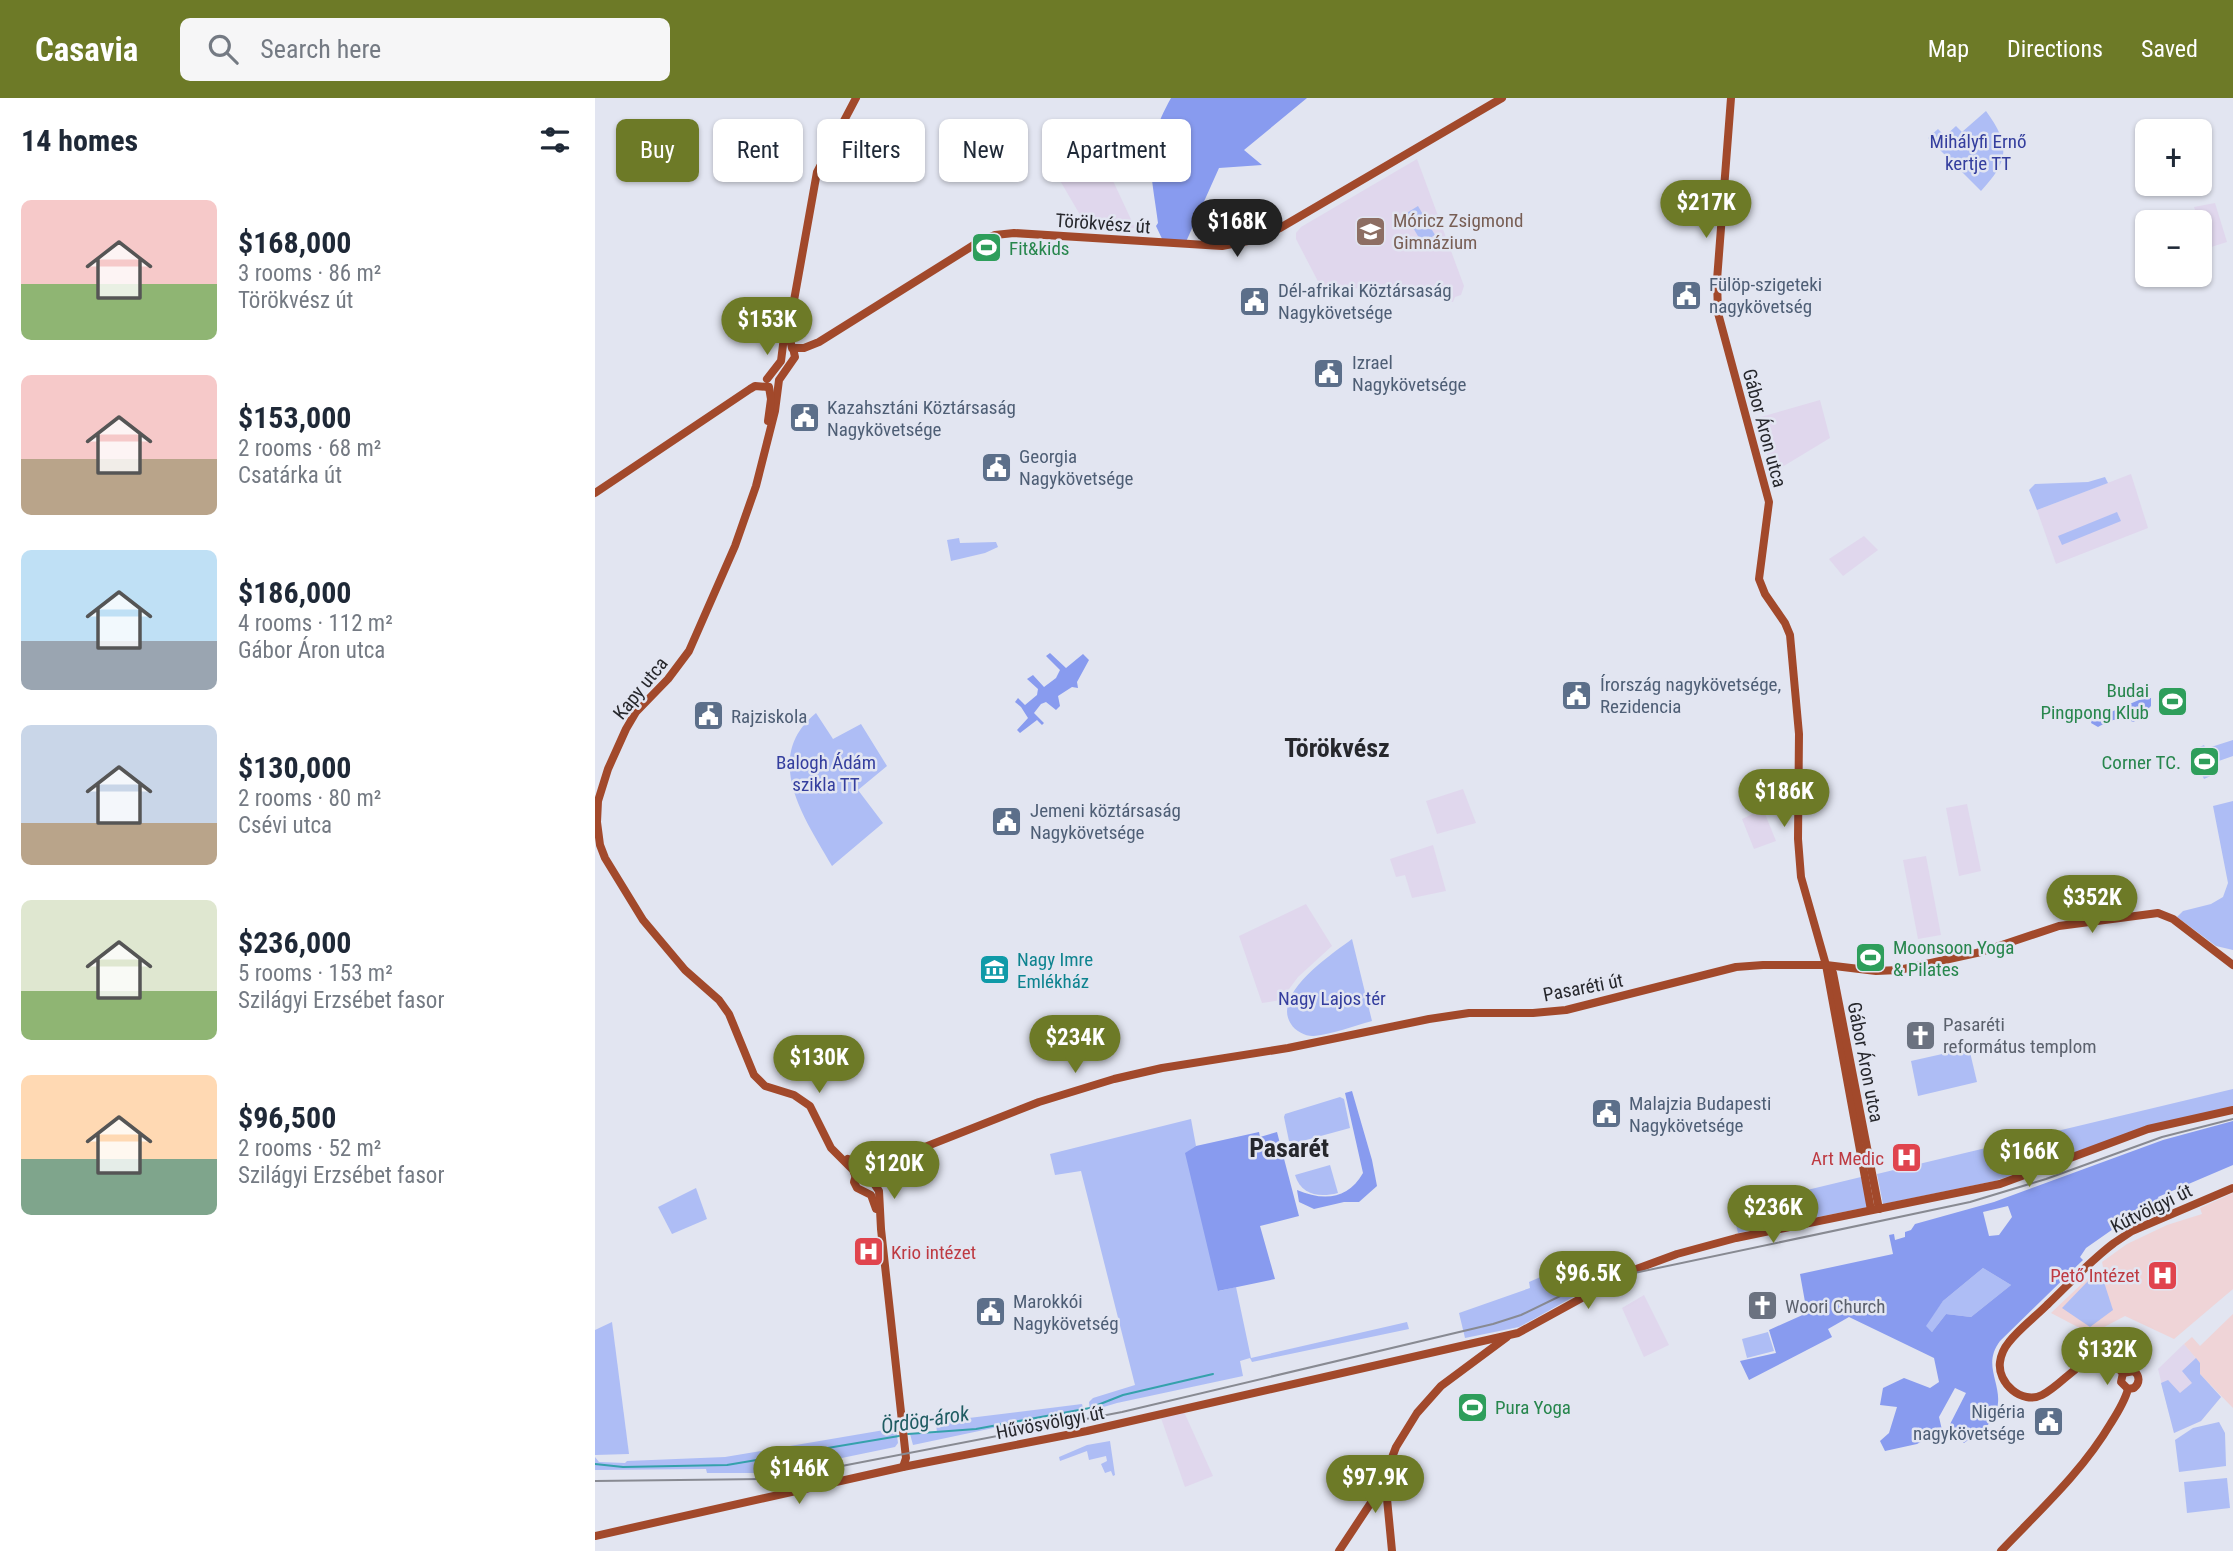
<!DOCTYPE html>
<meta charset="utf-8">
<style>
:root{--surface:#fff;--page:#f6f6f7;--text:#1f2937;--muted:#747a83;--accent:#6d7a27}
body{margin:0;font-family:"Roboto Condensed",sans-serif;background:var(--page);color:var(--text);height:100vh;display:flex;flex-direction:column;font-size:26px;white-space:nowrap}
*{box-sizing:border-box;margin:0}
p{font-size:23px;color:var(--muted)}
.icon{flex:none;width:38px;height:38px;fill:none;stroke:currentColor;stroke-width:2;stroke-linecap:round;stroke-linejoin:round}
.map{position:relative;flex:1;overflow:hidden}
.sheet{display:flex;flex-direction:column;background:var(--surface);width:595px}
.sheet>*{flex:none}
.top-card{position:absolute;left:21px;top:21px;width:665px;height:63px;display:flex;gap:14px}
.tools{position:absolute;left:1540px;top:21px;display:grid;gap:14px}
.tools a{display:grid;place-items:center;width:77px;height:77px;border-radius:10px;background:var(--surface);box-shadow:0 2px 5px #0004;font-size:35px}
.price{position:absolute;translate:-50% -60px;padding:0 16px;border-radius:24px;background:var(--accent);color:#fff;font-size:23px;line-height:46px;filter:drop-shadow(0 2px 4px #0008)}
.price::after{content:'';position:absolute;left:50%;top:42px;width:21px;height:16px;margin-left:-10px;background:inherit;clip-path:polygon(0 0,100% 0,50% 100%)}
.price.on{background:#222;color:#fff}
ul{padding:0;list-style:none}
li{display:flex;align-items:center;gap:21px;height:175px;padding:0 21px}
li span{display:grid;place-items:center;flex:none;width:196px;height:140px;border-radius:10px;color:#555}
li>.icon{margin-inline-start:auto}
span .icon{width:84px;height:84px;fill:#fffc;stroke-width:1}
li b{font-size:30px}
h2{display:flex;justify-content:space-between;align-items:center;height:84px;padding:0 21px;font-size:30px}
.pill{padding:0 24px;border-radius:10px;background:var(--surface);box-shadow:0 2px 5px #0004;font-size:24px;line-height:63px}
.pill.on{background:var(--accent);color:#fff}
header{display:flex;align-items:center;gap:42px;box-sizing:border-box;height:98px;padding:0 35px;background:var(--accent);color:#fff}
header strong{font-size:33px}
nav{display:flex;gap:38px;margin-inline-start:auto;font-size:24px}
.search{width:490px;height:63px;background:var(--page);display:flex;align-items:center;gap:18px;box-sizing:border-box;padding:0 24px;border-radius:10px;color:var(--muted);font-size:26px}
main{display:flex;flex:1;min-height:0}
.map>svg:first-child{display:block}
.education{fill:#e0d7ed}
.medical{fill:#efd4d7}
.green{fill:#aebdf5}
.forest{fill:#889bef;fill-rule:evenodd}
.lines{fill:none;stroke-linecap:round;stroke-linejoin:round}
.stream{stroke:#35a1ac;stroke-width:2}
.secondary{stroke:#a2492b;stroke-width:8}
.tram{stroke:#888a92;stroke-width:2}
.labels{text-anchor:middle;stroke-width:5;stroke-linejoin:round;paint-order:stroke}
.park-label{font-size:19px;fill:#343e9e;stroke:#e2e5f1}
.education-label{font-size:19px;fill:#785e54;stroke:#e2e5f1;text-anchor:start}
.street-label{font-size:19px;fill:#26272c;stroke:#e2e5f1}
.leisure-label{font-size:19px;fill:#27864d;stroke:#e2e5f1;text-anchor:start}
.service-label{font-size:19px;fill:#4e5e75;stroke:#e2e5f1;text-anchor:start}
.culture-label{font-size:19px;fill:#0d838f;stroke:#e2e5f1;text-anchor:start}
.worship-label{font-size:19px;fill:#5b616d;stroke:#e2e5f1;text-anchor:start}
.health-label{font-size:19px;fill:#be3a42;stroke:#e2e5f1;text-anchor:end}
.water-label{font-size:21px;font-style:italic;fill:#1f5c62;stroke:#e2e5f1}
.district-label{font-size:26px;font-weight:bold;fill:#26272c;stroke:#e2e5f1}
</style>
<header>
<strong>Casavia</strong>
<div class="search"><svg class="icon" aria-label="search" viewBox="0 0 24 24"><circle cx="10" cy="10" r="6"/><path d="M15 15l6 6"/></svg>Search here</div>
<nav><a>Map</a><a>Directions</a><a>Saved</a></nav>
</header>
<main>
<section class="sheet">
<h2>14 homes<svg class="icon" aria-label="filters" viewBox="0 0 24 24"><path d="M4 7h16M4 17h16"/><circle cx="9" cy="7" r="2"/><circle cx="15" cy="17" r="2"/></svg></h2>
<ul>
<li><span style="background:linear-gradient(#f6c9c9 60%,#8fb573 0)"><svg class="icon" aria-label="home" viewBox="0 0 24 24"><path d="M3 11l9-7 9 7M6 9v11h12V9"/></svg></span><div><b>$168,000</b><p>3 rooms · 86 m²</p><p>Törökvész út</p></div></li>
<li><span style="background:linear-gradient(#f6c9c9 60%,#b9a48a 0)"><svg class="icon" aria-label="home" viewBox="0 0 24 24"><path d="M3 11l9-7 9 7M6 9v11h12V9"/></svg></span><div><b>$153,000</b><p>2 rooms · 68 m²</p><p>Csatárka út</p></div></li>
<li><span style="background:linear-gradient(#bfe0f5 65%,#9aa5b1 0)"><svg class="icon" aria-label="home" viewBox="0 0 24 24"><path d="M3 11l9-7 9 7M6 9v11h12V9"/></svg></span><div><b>$186,000</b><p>4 rooms · 112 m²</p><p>Gábor Áron utca</p></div></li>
<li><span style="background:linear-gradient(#c9d6e8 70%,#b9a48a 0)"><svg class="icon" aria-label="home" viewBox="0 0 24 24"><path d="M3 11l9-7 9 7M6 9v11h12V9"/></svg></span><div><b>$130,000</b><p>2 rooms · 80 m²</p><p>Csévi utca</p></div></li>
<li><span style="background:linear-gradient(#dfe7d0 65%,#8fb573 0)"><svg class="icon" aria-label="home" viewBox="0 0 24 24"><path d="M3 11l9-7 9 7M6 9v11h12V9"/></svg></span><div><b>$236,000</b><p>5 rooms · 153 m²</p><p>Szilágyi Erzsébet fasor</p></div></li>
<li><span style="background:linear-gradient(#ffd9b3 60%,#7fa58c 0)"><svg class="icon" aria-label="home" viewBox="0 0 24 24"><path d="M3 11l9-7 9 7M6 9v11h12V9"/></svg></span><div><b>$96,500</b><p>2 rooms · 52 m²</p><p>Szilágyi Erzsébet fasor</p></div></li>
</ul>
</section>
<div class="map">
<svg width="1638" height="1453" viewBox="0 0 1638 1453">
<rect width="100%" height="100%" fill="#e2e5f1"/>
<!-- education -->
<g class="education">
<polygon points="491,35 505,55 540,130 491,127 453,62"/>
<polygon points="822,61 869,188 866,197 860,199 858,204 817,194 778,189 728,193 701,141 701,135 706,129"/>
<polygon points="1620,105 1632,144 1613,150 1599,109"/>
<polygon points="1225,302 1235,340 1177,375 1162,320"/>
<polygon points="1536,376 1553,430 1461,466 1442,412"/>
<polygon points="1269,438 1283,452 1248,478 1234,461"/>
<polygon points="868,691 881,725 842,736 831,703"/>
<polygon points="1372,706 1386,773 1364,778 1351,710"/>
<polygon points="1168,711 1181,743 1159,751 1147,721"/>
<polygon points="838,747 851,793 817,800 810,777 801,779 795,761"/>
<polygon points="1331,758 1346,837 1323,841 1308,762"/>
<polygon points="711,806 737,848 703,879 686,902 667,905 644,838"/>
<polygon points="1049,1197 1074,1247 1049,1259 1027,1210"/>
<polygon points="1589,1246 1605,1265 1605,1276 1626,1299 1606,1323 1579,1335 1563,1271"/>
<polygon points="589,1314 618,1378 590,1389 566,1320"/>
</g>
<!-- medical -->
<g class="medical">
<polygon points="1638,1095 1638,1191 1579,1241 1530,1218 1496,1236 1456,1215 1493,1180 1509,1174 1507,1164 1532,1146 1572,1127 1607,1116 1605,1110"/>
<polygon points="1638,1216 1638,1310 1605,1276 1605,1265 1589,1246 1597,1239 1605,1248"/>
</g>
<!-- green -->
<g class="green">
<path d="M1391,13c25,34 23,50 -5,80l-53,-53 10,-9 7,7 11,-10 6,6z"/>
<polygon points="489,41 499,54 472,74 462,60"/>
<polygon points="823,108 840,137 827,145 810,116"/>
<polygon points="1510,379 1513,385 1442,412 1434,392 1440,386 1493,384"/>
<polygon points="1522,414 1526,423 1467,447 1463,438"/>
<polygon points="364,440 365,445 401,444 403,449 390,455 356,463 352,442"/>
<path d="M221,615l17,26 28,-15 26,42 -29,24 25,33 -51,43c-27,-47 -71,-108 -16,-153z"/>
<polygon points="1638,642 1638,658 1618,665 1622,675 1609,681 1596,653 1609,647 1616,662 1613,650"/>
<polygon points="1638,703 1638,852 1621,848 1582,819 1588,813 1616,806 1628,799 1633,785 1618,708"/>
<path d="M757,841l20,82c-19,5 -39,13 -58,15 -7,1 -19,-5 -23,-12 -20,-30 41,-70 61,-85z"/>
<polygon points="1374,950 1382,984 1323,998 1316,963"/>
<polygon points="1638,991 1638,1009 1562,1026 1400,1083 1288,1106 1282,1076"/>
<polygon points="745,999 749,1001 755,1030 700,1045 694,1043 689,1019 690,1016"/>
<polygon points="596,1021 601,1048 591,1055 624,1193 641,1189 656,1260 812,1224 814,1231 657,1264 655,1260 645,1263 648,1278 522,1305 495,1313 494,1304 498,1300 540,1287 486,1073 460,1077 455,1056"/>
<path d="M735,1067l8,28c-19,5 -37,2 -43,-18z"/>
<polygon points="1266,1079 1273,1109 1143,1135 1137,1110"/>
<polygon points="101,1090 112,1121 77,1136 63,1109"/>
<polygon points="1001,1155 1003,1156 1007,1168 1001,1174 994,1190 939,1221 924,1229 870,1240 864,1215 935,1190 934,1184"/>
<polygon points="1388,1170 1416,1187 1376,1219 1351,1216 1337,1234 1330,1228 1348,1203"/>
<polygon points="1507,1178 1518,1212 1495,1229 1467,1210 1494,1182"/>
<polygon points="17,1224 34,1356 0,1357 0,1232"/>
<polygon points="1173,1234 1179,1253 1152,1260 1147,1241"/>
<polygon points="1601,1260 1605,1265 1605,1276 1626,1299 1606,1323 1579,1335 1566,1285 1573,1282 1585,1295 1597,1285 1587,1273"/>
<polygon points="487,1306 489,1314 455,1318 318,1347 315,1336 342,1335 341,1324"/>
<polygon points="1624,1324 1630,1335 1631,1368 1584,1374 1580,1342 1598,1330"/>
<polygon points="301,1330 303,1345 300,1349 174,1375 112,1375 111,1371 0,1372 0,1359 4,1364 30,1365 32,1363 130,1359"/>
<polygon points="515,1343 520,1377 518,1378 516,1373 510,1375 506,1366 512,1363 511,1358 494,1362 492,1353 465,1363 464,1359 492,1347"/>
<polygon points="1632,1380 1635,1410 1592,1415 1589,1384"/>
</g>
<!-- forest -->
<g class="forest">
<path d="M576,0h136l-63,52 18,15 -43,3 -34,76 -21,-1 -8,-17 2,-3c-7,-54 -16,-73 13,-125z"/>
<polygon points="455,555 471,570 488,556 494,562 482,584 483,590 477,589 463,598 465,608 461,612 451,604 446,606 439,615 449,625 447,627 442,622 425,635 422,632 433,620 426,609 420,604 423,600 430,607 442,597 443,591 432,581 438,577 449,589 461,580 465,572 451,558"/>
<path d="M1556,600v8l-17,16c-15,-5 -22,-3 -36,5l-7,-4 1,-3 47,-20z"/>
<path d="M757,993l20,69 5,26 -18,16h-15l-30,7 -15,-7 -2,-12c26,11 51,10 66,-17l-18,-80z"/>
<path d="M1638,1023v44l-75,32 5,12 -42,22 -5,-4 -30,21 -6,9 3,3 -83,81c-22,29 12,50 -9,80 -7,10 -18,15 -27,22l-17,-13 19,-37 -11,-5 -16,29 3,13 -25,14 -32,7 -5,-10 9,-8 8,-26 -17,-2 3,-17 21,-10 26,10 9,-6 -5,-24 -85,-41 -21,12 4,8 -83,43 -9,-19 36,-8 -7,-23 38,-17 -7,-39 93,-20 -4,-19 5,-1 1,6 10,-3v-5l6,-2 4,-6 79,-22 169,-62zM1413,1108l4,11 -13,18 -10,1 -6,-24zM1388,1170l28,17 -40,32 -25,-3 -14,18 -6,-6 17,-25z"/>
<polygon points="664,1034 665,1039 682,1034 704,1118 665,1128 680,1181 623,1193 590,1055 601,1048"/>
</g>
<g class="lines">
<!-- stream -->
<g class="stream">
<polyline points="313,1336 381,1331 495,1310 528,1297 618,1276"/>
<polyline points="0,1366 28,1369 132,1367 304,1338"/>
</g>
<!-- secondary -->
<g class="secondary">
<polyline points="1136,0 1122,182 1123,215 1174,404 1164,481 1170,496 1190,525 1195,537 1204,636 1203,741 1206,779 1231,867 1276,1112"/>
<polyline points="197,250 194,237 198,208 222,74 261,0"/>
<polyline points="198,250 200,259 184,282 180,313 161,388 140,448 94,553 73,581 41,614 31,631 13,671 3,703 2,724 5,747 10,760 48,822 90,872 124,902 134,916 159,977 170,988 199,997 215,1008 236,1050 258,1072 260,1077"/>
<polyline points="198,250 209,250 224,244 382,145 400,137 419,135 627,148 658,142 685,130 907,0"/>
<polyline points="172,281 186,263 190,231"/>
<polyline points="173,323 176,301 174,289"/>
<polyline points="0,395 155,291 160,288 173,289"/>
<polyline points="1231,867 1238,875 1284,1111"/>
<polyline points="253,1061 277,1072 282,1080"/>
<polyline points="270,1070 262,1074 259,1084 262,1090 276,1097 281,1111"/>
<polyline points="274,1071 444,1004 519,981 567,970 693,950 834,921 874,915 938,915 971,912 1141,869 1168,867 1231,867 1281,873 1304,872 1386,854 1464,828 1563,815 1578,821 1638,867"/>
<polyline points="280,1087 284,1093 286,1131 311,1360 308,1369"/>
<path d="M1528,1275c-33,-35 -53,8 -81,22 -20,10 -45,-12 -42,-33 1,-7 4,-14 9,-20 10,-13 26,-25 38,-37 22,-21 43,-44 67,-62l18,-12 101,-43"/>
<polyline points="1528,1275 1526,1284 1533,1291"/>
<polyline points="790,1380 797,1453"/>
<polyline points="0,1438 308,1369 492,1333 923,1235 1036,1173 1082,1156 1141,1140 1405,1086 1553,1031 1638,1012"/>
<polyline points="744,1453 785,1391 801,1349 822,1315 846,1288 912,1239"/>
<path d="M1406,1453c39,-41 81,-79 110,-128 7,-11 14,-22 17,-34l6,-1c6,-5 6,-12 0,-17l-11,2"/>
</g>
<!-- tram -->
<polyline class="tram" points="0,1383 175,1381 200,1377 527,1314 898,1226 926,1217 992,1185 1375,1104 1451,1081 1567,1039 1638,1021"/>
</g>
<!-- icons -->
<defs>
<symbol id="school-square" viewBox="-11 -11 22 22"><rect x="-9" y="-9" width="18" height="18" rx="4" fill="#8d6e63" stroke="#e2e5f1"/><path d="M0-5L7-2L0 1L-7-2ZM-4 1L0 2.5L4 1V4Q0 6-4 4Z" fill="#fff"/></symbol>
<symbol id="stadium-square" viewBox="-11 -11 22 22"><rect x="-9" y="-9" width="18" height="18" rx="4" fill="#2e9e5b" stroke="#e2e5f1"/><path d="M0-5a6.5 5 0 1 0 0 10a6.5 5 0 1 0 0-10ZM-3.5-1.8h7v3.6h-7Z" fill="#fff"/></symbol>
<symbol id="civic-square" viewBox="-11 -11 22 22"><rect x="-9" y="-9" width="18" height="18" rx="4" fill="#5c6f8a" stroke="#e2e5f1"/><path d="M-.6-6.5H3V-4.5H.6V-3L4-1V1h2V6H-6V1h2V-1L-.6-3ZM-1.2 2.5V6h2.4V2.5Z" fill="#fff"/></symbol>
<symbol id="museum-square" viewBox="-11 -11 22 22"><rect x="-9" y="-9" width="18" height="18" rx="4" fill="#0f9aa8" stroke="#e2e5f1"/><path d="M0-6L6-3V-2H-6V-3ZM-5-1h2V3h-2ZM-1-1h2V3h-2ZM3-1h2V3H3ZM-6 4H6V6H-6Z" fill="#fff"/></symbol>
<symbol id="church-square" viewBox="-11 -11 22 22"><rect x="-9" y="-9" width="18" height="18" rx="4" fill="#6b7280" stroke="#e2e5f1"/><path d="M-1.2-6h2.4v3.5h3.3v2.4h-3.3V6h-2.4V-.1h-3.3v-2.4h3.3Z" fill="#fff"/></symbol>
<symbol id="hospital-square" viewBox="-11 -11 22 22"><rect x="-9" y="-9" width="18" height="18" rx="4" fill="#e0444e" stroke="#e2e5f1"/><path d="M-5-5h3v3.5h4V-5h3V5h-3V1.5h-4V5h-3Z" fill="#fff"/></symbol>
</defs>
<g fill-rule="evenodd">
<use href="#school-square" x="758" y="116" width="35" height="35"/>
<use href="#stadium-square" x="374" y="132" width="35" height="35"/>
<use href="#civic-square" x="1074" y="180" width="35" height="35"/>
<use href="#civic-square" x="642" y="186" width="35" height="35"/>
<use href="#civic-square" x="716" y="258" width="35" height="35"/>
<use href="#civic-square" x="192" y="302" width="35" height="35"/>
<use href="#civic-square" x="384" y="352" width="35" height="35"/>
<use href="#civic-square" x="964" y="580" width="35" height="35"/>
<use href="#stadium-square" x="1560" y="586" width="35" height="35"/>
<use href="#civic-square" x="96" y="600" width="35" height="35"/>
<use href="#stadium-square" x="1592" y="646" width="35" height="35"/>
<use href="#civic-square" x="394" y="706" width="35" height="35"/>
<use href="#stadium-square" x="1258" y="842" width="35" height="35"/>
<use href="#museum-square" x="382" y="854" width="35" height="35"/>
<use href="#church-square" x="1308" y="920" width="35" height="35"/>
<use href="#civic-square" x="994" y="998" width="35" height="35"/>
<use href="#hospital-square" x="1294" y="1042" width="35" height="35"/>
<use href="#hospital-square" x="256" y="1136" width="35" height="35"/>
<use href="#hospital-square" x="1550" y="1160" width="35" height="35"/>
<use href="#church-square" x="1150" y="1190" width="35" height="35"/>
<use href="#civic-square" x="378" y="1196" width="35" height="35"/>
<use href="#stadium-square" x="860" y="1292" width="35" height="35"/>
<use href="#civic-square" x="1436" y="1306" width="35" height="35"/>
</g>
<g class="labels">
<!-- park labels -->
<g class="park-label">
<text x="1383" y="50">Mihályfi Ernő<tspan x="1383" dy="22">kertje TT</tspan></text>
<text x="231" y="671">Balogh Ádám<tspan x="231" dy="22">szikla TT</tspan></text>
<text x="737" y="907">Nagy Lajos tér</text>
</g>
<!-- education labels -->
<g class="education-label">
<text x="798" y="129">Móricz Zsigmond<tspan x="798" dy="22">Gimnázium</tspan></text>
</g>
<!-- street labels -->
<g class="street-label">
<text transform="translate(508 125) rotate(4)" y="7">Törökvész út</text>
<text transform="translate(1170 330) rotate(75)" y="7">Gábor Áron utca</text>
<text transform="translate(45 590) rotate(-51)" y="7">Kapy utca</text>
<text transform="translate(988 889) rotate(-11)" y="7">Pasaréti út</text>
<text transform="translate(1271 964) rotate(79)" y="7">Gábor Áron utca</text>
<text transform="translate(1556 1110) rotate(-26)" y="7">Kútvölgyi út</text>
<text transform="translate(455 1324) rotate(-11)" y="7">Hűvösvölgyi út</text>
</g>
<!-- leisure labels -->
<g class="leisure-label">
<text x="414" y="157">Fit&amp;kids</text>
<text x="1554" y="599" text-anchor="end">Budai<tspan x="1554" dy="22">Pingpong Klub</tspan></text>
<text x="1586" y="671" text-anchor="end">Corner TC.</text>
<text x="1298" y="856">Moonsoon Yoga<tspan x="1298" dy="22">&amp; Pilates</tspan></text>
<text x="900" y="1316">Pura Yoga</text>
</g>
<!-- service labels -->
<g class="service-label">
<text x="1114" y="193">Fülöp-szigeteki<tspan x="1114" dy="22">nagykövetség</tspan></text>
<text x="683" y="199">Dél-afrikai Köztársaság<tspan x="683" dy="22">Nagykövetsége</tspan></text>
<text x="757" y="271">Izrael<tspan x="757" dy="22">Nagykövetsége</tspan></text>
<text x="232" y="316">Kazahsztáni Köztársaság<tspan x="232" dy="22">Nagykövetsége</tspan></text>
<text x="424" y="365">Georgia<tspan x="424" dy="22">Nagykövetsége</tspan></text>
<text x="1005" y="593">Írország nagykövetsége,<tspan x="1005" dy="22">Rezidencia</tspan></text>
<text x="136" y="625">Rajziskola</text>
<text x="435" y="719">Jemeni köztársaság<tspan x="435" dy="22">Nagykövetsége</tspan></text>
<text x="1034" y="1012">Malajzia Budapesti<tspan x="1034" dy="22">Nagykövetsége</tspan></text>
<text x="418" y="1210">Marokkói<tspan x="418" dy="22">Nagykövetség</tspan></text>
<text x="1430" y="1320" text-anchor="end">Nigéria<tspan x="1430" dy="22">nagykövetsége</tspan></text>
</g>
<!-- culture labels -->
<g class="culture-label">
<text x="422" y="868">Nagy Imre<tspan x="422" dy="22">Emlékház</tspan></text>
</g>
<!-- worship labels -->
<g class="worship-label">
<text x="1348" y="933">Pasaréti<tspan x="1348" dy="22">református templom</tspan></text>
<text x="1190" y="1215">Woori Church</text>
</g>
<!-- health labels -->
<g class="health-label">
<text x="1289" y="1067">Art Medic</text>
<text x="296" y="1161" text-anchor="start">Krio intézet</text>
<text x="1545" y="1184">Pető Intézet</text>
</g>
<!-- water labels -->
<g class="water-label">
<text transform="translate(330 1322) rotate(-9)" y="7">Ördög-árok</text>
</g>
<!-- district labels -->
<g class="district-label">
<text x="742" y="659">Törökvész</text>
<text x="694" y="1059">Pasarét</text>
</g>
</g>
</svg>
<div class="tools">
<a>+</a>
<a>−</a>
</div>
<b class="price" style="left:1111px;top:142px">$217K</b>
<b class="price on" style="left:642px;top:161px">$168K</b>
<b class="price" style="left:172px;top:259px">$153K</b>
<b class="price" style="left:1189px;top:731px">$186K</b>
<b class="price" style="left:1497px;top:837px">$352K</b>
<b class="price" style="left:480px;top:977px">$234K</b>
<b class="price" style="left:224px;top:997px">$130K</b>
<b class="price" style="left:1434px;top:1091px">$166K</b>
<b class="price" style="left:299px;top:1103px">$120K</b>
<b class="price" style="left:1178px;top:1147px">$236K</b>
<b class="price" style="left:993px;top:1213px">$96.5K</b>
<b class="price" style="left:1512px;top:1289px">$132K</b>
<b class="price" style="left:204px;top:1408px">$146K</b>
<b class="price" style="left:780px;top:1417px">$97.9K</b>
<div class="top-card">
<a class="pill on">Buy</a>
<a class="pill">Rent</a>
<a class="pill">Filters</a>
<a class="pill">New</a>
<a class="pill">Apartment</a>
</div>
</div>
</main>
